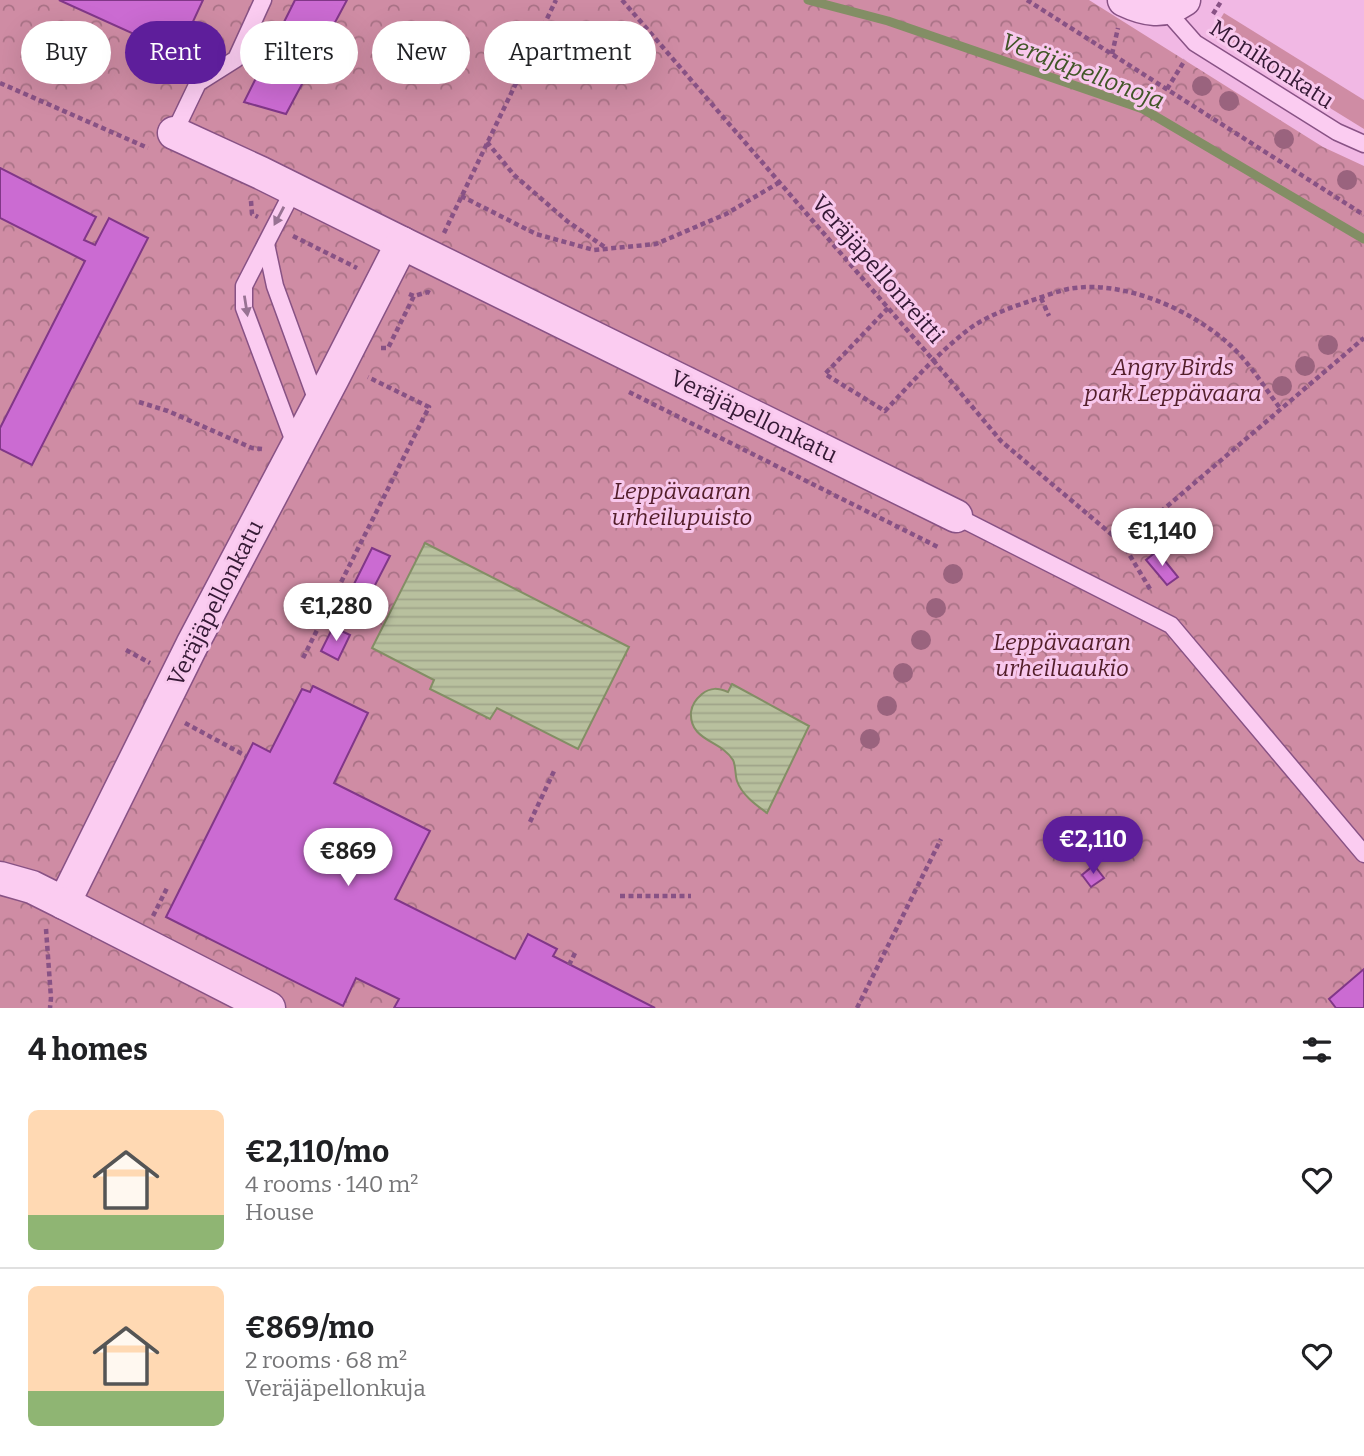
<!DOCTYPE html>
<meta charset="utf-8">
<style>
:root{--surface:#fff;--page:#f6f6f6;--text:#202124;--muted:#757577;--line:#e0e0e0;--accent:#5e1e9b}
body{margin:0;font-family:Bitter,serif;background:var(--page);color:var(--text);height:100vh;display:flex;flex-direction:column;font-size:26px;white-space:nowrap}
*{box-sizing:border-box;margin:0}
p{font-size:23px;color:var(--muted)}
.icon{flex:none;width:38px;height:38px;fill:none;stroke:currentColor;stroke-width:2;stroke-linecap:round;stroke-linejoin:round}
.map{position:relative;height:1008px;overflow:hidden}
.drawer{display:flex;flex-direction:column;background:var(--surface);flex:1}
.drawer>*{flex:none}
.banner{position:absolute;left:21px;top:21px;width:700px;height:63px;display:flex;gap:14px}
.price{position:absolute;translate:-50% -60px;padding:0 16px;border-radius:24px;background:#fff;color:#222;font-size:23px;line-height:46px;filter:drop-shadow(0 2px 4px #0008)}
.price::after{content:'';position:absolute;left:50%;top:42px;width:21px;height:16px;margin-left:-10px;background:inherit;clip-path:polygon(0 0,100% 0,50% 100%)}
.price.selected{background:var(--accent);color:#fff}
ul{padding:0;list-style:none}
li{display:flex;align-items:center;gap:21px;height:175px;padding:0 28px}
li+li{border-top:2px solid var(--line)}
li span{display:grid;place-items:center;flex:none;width:196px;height:140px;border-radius:10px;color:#555}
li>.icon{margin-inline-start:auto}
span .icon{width:84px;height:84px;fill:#fffc;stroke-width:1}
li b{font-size:30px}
h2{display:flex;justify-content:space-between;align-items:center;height:84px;padding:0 28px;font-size:30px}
.pill{padding:0 24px;border-radius:32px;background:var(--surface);box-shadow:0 7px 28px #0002;font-size:24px;line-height:63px}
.pill.selected{background:var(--accent);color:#fff}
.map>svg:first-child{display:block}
.grass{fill:#cf8ca4}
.park{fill:url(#park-crowns)}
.water{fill:url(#water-rules);stroke:#838e65;stroke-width:2}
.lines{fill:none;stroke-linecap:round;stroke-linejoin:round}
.stream{stroke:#838e65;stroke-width:9}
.building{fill:#cb6bd2;stroke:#813788;stroke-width:2}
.service-casing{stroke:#885285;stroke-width:19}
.minor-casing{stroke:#885285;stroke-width:35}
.path{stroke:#885285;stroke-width:4.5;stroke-dasharray:5 3.5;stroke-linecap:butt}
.service{stroke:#fbccf1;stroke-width:16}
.minor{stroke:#fbccf1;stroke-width:32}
.tree{fill:#9a637e}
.oneway{fill:#987293}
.labels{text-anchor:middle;stroke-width:6;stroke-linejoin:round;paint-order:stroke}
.street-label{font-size:23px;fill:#351935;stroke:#f8c8ed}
.park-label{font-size:23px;font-style:italic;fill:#531e2a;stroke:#f8c8ed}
.water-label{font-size:24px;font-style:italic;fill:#415627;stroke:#f8c8ed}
</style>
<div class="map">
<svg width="1364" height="1008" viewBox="0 0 1364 1008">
<defs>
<pattern id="park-crowns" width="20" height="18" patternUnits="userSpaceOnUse" patternTransform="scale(1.75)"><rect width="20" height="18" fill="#cf8ca4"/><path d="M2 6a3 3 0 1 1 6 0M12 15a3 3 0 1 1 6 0" fill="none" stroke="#a97286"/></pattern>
<pattern id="water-rules" width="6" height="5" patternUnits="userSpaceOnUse" patternTransform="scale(1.75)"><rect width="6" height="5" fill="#b8c09e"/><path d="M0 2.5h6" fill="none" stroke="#9fa489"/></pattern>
</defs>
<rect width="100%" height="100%" fill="#f1b8e4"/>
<!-- grass -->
<polygon class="grass" points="1224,13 1364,100 1364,129 1215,37 1216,26"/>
<!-- park -->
<polygon class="park" points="0,0 1089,0 1323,147 1364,166 1364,1008 0,1008"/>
<!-- water -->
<g class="water">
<polygon points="425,543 629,647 578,749 497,708 490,719 430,689 434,680 372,648"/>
<path d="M732,684l77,42 -42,87c-11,-8 -25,-18 -30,-32 -2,-6 -1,-15 -4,-21 -12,-20 -44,-19 -42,-48 1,-8 5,-13 11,-18 9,-7 16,-6 26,-2z"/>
</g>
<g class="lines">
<!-- stream -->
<polyline class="stream" points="808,0 888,21 1143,109 1364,239"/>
</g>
<!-- building -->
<g class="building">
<polygon points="59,0 203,0 178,54"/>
<polygon points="295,0 347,0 286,114 244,102"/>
<polygon points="0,168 96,217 84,240 95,245 109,218 148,238 32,465 0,449 0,428 85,261 0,218"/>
<polygon points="372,548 390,556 355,624 338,616"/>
<polygon points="1157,551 1178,577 1167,585 1146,560"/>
<polygon points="333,627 350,635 338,660 321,651"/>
<polygon points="313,686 368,713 334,783 430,831 395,899 515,959 528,934 557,949 553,956 655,1008 394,1008 399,999 356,978 343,1006 166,917 253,743 270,752 302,689 310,692"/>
<polygon points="1094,865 1104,878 1091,887 1082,875"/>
<polygon points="1364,969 1364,1008 1336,1008 1329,999"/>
</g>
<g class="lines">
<defs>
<g id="service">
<polyline points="1165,9 1195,43 1337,132 1364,144"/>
<polyline points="174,133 198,83 236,59 263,0"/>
<polyline points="294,189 244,286 244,308 296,447"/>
<polyline points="266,244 275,286 318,404"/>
<polyline points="956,516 1171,625 1364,854"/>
</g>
<g id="minor">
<path d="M1124,0c21,10 40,14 60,0"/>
<polyline points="174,133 261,173 402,243"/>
<polyline points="0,878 32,887 64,903 192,645 333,378 402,243 956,516"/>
<polyline points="64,903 269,1008"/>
</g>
</defs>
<!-- service casing -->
<use href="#service" class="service-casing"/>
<!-- minor casing -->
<use href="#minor" class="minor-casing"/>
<!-- path -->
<g class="path">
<polyline points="622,0 933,360 1001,441 1123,544"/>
<polyline points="1027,0 1364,215"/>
<polyline points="1213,14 1222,0"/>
<polyline points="1112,54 1118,28"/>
<polyline points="0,83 148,148"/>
<polyline points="1167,89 1185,60"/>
<polyline points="487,142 514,175 567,221 606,248"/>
<polyline points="461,196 536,234 594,250 656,244 726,214 780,182"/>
<polyline points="251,201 252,214 258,217"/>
<polyline points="444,233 556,0"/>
<polyline points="293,236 357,268"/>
<polyline points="409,294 414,296 428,292 430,293"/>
<polyline points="1041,298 1049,316"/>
<path d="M888,308l-63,66 60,37c27,-29 53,-58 84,-82 18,-13 38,-20 58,-27 13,-4 27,-10 41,-13 54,-10 123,20 162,56 20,18 34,42 50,63"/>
<polyline points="381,348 388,348 414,296"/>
<polyline points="629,392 938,547"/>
<polyline points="139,402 168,411 252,448 262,449"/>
<polyline points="1150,589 1123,544 1364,338"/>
<polyline points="126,650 150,663"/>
<polyline points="303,658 429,407 368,377"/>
<polyline points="185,723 246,756"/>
<polyline points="530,822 555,769"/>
<polyline points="620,896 691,896"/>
<polyline points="153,916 168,886"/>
<polyline points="46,929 51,998 50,1008"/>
<polyline points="569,965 575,953"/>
<polyline points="857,1008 941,839"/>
</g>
<!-- service -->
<use href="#service" class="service"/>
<!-- minor -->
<use href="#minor" class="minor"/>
</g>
<!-- trees -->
<g class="tree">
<circle cx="1202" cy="86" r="10"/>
<circle cx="1229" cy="101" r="10"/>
<circle cx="1284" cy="139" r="10"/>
<circle cx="1347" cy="180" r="10"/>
<circle cx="1328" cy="345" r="10"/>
<circle cx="1305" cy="366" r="10"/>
<circle cx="1282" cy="386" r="10"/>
<circle cx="953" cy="574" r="10"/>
<circle cx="936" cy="608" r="10"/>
<circle cx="921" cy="640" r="10"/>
<circle cx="903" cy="673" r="10"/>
<circle cx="887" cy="706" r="10"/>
<circle cx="870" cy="739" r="10"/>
</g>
<!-- one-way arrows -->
<defs><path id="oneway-solid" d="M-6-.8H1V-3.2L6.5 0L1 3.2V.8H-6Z" transform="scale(1.75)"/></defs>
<g class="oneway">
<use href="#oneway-solid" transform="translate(279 216) rotate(118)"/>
<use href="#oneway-solid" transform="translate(246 306) rotate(81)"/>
</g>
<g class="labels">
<!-- street labels -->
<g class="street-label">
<text transform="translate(1272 64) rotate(33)" y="8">Monikonkatu</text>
<text transform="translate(878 269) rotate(49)" y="8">Veräjäpellonreitti</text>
<text transform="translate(754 416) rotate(26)" y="8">Veräjäpellonkatu</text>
<text transform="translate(215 603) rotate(-63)" y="8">Veräjäpellonkatu</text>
</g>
<!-- park labels -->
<g class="park-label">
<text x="1173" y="375">Angry Birds<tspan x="1173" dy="26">park Leppävaara</tspan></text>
<text x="682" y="499">Leppävaaran<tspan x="682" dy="26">urheilupuisto</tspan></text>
<text x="1062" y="650">Leppävaaran<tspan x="1062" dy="26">urheiluaukio</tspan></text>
</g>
<!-- water labels -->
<g class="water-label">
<text transform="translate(1083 71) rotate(21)" y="8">Veräjäpellonoja</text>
</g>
</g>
</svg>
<b class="price" style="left:1162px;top:568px">€1,140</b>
<b class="price" style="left:336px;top:643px">€1,280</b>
<b class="price selected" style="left:1093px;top:876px">€2,110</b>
<b class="price" style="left:348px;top:888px">€869</b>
<div class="banner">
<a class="pill">Buy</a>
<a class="pill selected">Rent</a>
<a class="pill">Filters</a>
<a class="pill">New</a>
<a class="pill">Apartment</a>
</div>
</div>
<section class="drawer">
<h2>4 homes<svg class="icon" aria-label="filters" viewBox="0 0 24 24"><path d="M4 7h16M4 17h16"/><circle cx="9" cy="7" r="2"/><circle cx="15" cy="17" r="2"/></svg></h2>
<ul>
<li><span style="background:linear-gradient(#ffd9b3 75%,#8fb573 0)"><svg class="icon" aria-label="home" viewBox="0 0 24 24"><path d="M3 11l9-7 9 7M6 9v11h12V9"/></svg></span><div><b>€2,110/mo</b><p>4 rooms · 140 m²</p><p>House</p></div><svg class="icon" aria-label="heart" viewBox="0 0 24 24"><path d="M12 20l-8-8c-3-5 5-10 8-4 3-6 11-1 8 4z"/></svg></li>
<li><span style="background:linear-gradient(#ffd9b3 75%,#8fb573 0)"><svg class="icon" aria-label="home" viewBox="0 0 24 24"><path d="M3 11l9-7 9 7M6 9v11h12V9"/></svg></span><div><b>€869/mo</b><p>2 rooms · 68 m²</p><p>Veräjäpellonkuja</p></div><svg class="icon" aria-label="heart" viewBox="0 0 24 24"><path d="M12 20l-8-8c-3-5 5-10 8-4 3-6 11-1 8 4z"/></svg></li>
</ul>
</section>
